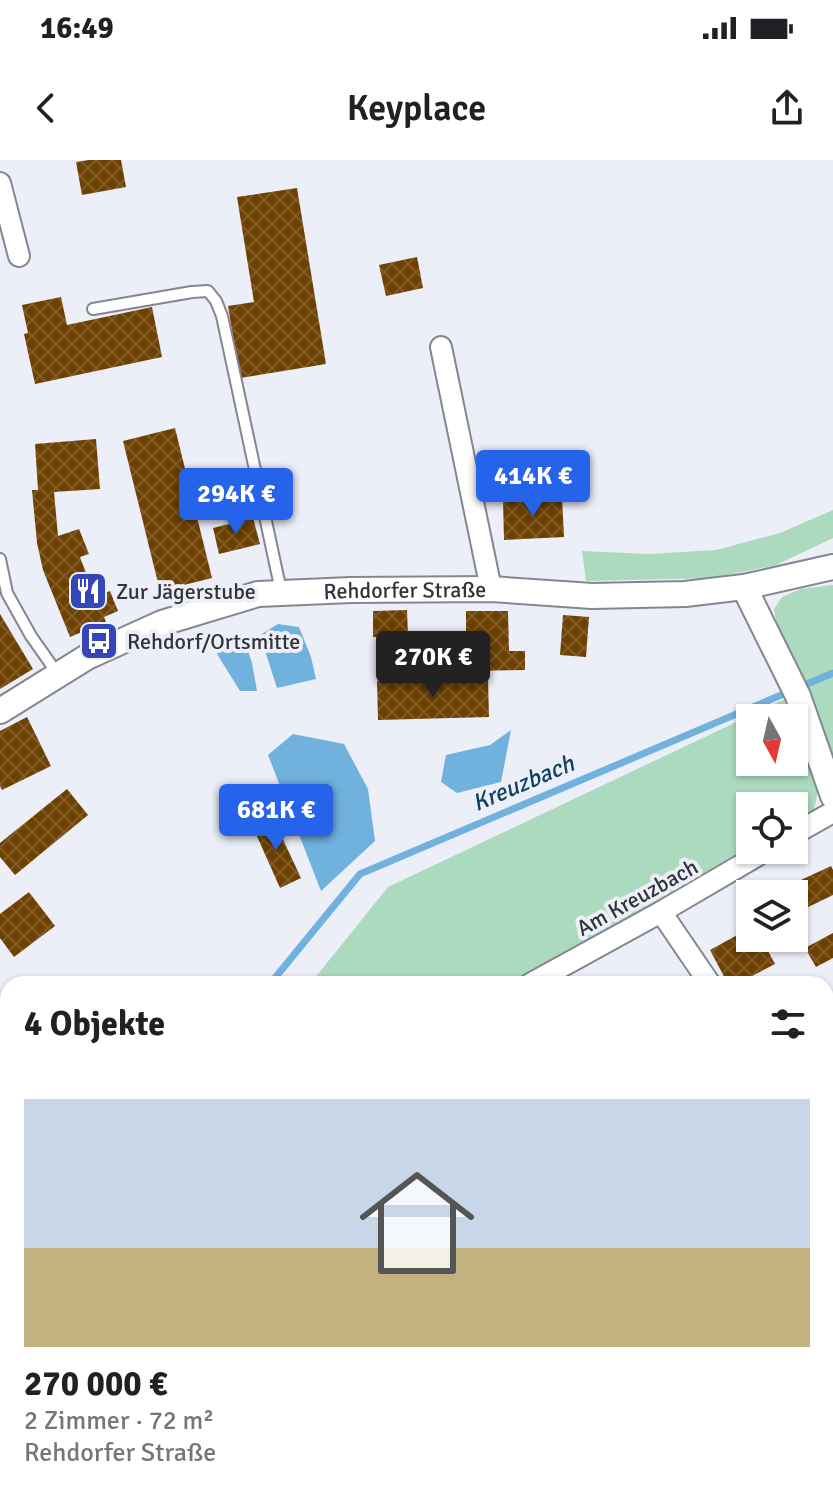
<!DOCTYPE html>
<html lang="de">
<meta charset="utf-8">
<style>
:root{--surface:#fff;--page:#f6f6f6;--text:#202124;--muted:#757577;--line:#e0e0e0;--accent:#2563eb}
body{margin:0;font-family:Signika,sans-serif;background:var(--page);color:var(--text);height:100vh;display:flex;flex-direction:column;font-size:30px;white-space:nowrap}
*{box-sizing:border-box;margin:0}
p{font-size:26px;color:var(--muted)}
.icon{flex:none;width:44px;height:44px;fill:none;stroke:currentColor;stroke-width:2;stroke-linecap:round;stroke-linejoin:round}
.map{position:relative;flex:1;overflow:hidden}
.sheet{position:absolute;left:0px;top:816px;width:834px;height:536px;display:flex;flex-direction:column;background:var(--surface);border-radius:24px 24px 0 0;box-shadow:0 2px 6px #0004}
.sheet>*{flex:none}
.needle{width:52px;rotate:172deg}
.buttons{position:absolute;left:736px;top:544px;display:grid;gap:16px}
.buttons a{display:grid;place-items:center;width:72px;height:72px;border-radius:0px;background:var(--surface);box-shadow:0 2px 6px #0004;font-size:40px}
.price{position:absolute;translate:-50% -68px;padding:0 18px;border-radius:8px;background:var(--accent);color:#fff;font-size:26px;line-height:52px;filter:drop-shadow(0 2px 4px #0008)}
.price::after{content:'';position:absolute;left:50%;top:48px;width:24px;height:18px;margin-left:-12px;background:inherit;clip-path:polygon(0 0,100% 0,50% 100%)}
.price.selected{background:#222;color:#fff}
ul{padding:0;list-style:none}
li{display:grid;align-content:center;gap:16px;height:424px;padding:0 24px}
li+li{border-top:2px solid var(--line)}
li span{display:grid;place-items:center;height:248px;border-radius:0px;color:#555}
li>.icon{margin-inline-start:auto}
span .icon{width:144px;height:144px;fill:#fffc;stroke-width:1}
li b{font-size:34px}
h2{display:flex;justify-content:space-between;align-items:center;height:96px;padding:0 24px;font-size:34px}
.status{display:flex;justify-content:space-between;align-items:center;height:56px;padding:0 40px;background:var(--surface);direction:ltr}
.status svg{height:22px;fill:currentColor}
header{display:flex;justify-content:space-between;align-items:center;height:104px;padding:0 24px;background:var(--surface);font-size:36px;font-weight:600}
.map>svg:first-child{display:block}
.green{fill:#abdabe;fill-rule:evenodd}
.water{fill:#70b1de}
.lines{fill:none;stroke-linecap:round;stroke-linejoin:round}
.stream{stroke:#70b1de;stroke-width:7}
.building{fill:url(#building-cross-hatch)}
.service-casing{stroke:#858790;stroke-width:14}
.minor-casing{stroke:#858790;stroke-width:24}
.tertiary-casing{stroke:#858790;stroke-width:28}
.service{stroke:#fff;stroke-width:10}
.minor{stroke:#fff;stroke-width:20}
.tertiary{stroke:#fff;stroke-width:24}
.labels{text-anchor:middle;stroke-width:8;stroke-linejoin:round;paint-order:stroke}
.street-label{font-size:22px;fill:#333438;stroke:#eceef8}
.poi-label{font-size:22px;fill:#333438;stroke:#eceef8;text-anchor:start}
.water-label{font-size:24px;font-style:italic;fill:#0f4261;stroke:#eceef8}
</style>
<div class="status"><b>16:49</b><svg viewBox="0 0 49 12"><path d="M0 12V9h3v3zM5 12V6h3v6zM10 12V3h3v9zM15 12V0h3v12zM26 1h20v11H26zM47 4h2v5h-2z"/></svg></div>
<header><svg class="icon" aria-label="back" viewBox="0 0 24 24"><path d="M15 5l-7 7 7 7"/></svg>Keyplace<svg class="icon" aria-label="share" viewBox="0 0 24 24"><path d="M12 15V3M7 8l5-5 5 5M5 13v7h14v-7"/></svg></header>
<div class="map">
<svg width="833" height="1352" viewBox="0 0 833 1352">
<defs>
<pattern id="building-cross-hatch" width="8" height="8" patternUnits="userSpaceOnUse" patternTransform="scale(2)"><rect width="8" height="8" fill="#6e4100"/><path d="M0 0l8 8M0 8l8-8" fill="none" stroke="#7f5b27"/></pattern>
</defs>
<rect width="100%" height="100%" fill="#eceef8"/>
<!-- green -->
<g class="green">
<polygon points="833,350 833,378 776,405 712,418 586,421 582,391 650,394 716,390 780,373"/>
<polygon points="833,425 833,600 777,466 774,449 782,437 801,429"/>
<path d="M787,538c12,30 45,89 22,120 -3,5 -9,7 -15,10v-22h-44v44l-230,134h-210l78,-97zM750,558h44v44h-44z"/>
<polygon points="8,1199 8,1344 142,1344 143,1352 0,1352 0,1209"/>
</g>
<!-- water -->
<g class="water">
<polygon points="278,464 299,467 311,497 316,519 277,528 260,475"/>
<polygon points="244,478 252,503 257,531 240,531 217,494 222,484"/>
<polygon points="511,570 501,622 457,633 441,622 446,595 490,585"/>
<polygon points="293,574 344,584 368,629 375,681 321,731 268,595"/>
</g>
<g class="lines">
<!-- stream -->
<g class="stream">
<polyline points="270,824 360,714 833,513"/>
<polyline points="0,1157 8,1146"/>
</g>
</g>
<!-- building -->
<g class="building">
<polygon points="89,0 121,0 126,27 82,35 76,2"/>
<polygon points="297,28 326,204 240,218 228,146 254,142 237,37"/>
<polygon points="417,97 423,128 386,136 379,105"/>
<polygon points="61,137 67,165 152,147 162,197 35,224 24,174 28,173 22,145"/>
<polygon points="175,268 212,418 160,431 123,281"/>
<polygon points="96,279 100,329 54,332 58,376 79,369 89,394 80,397 95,437 110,431 118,451 104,457 106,462 70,477 43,410 37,383 32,330 38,330 35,284"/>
<polygon points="562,337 564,377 504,380 503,339"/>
<polygon points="253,358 260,384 219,394 213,368"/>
<polygon points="407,450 408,476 373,477 373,451"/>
<polygon points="466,451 508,451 509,491 525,491 525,510 466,511"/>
<polygon points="0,454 33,509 0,529"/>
<polygon points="563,455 589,457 586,497 560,495"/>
<polygon points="488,519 489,557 378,560 377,521"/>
<polygon points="27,557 51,606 2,630 0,626 0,571"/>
<polygon points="67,629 88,655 15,715 0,697 0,683"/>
<polygon points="272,656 301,718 280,728 252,665"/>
<polygon points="831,706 833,710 833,735 800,751 794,739 794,734 792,734 788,726"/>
<polygon points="29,732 55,766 14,797 0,778 0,754"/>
<polygon points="750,768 750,778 761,778 775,804 737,824 728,824 710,790"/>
<polygon points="833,773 833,798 816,807 805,788"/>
<polygon points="826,877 833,887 833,924 826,929"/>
<polygon points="833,939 833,974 826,966 826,945"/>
<polygon points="833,1208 833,1253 826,1256 826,1211"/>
<polygon points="338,1344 389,1344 394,1352 339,1352 335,1346"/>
<polygon points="740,1344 783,1344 771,1352 745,1352"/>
</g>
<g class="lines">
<defs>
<g id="service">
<polyline points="93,149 192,132 208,131 216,141 222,156 281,431"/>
<polyline points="0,399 7,433 31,476 57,513"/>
</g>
<g id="minor">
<polyline points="0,23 19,96"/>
<polyline points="441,187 491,429"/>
<polyline points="794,674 833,652"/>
<polyline points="661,752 710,824"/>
<polyline points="530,824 661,752 767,690"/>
<polyline points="826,987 833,996"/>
<polyline points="0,1044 8,1059"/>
<polyline points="826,1306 833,1316"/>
<polyline points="608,1351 609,1352"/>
<polyline points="145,1352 150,1344"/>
<polyline points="829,1352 833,1350"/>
</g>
<g id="tertiary">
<polyline points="744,427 798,536 833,636"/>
<path id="s1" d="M0,551l87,-54 75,-34 96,-29 93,-4 140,-1 101,7 93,-2 59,-7 89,-20"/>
</g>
</defs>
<!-- service casing -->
<use href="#service" class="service-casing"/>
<!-- minor casing -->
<use href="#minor" class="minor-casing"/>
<!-- tertiary casing -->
<use href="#tertiary" class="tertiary-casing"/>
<!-- service -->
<use href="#service" class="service"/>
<!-- minor -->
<use href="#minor" class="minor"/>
<!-- tertiary -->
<use href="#tertiary" class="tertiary"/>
</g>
<!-- icons -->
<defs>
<symbol id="restaurant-square" viewBox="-11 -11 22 22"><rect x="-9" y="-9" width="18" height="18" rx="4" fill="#3446b8" stroke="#eceef8"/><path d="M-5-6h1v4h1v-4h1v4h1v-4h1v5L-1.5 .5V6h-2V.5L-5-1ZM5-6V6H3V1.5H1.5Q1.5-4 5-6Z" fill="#fff"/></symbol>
<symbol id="bus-square" viewBox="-11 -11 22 22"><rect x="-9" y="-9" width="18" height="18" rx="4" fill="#3446b8" stroke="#eceef8"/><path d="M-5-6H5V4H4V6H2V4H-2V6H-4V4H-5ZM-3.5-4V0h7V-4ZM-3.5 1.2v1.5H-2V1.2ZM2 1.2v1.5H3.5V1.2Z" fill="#fff"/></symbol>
</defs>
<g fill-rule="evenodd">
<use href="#restaurant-square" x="66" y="409" width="44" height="44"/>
<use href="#bus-square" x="77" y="459" width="44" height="44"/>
</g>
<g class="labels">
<!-- street labels -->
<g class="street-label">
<text dy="8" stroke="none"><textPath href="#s1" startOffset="432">Rehdorfer Straße</textPath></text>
<text transform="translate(637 737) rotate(-29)" y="8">Am Kreuzbach</text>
</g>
<!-- poi labels -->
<g class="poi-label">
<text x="116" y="439">Zur Jägerstube</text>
<text x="127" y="489">Rehdorf/Ortsmitte</text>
</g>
<!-- water labels -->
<g class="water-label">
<text transform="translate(523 623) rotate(-23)" y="8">Kreuzbach</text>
</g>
</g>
</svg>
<div class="buttons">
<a><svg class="needle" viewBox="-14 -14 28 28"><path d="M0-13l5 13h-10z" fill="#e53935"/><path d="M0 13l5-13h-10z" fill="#757577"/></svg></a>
<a><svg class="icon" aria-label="locate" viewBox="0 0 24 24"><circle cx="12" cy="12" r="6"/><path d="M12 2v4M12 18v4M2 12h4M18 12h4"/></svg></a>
<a><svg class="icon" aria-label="layers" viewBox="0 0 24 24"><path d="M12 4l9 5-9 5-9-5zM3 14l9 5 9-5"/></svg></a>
</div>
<b class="price" style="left:533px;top:358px">414K €</b>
<b class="price" style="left:236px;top:376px">294K €</b>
<b class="price selected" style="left:433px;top:539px">270K €</b>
<b class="price" style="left:276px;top:692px">681K €</b>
<section class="sheet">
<h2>4 Objekte<svg class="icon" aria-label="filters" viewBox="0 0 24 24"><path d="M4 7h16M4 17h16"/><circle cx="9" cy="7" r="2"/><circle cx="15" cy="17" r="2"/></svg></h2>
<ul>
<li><span style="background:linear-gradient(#c9d6e8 60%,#c2b280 0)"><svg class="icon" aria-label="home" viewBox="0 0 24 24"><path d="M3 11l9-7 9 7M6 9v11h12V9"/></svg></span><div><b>270 000 €</b><p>2 Zimmer · 72 m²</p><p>Rehdorfer Straße</p></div></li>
</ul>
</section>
</div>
